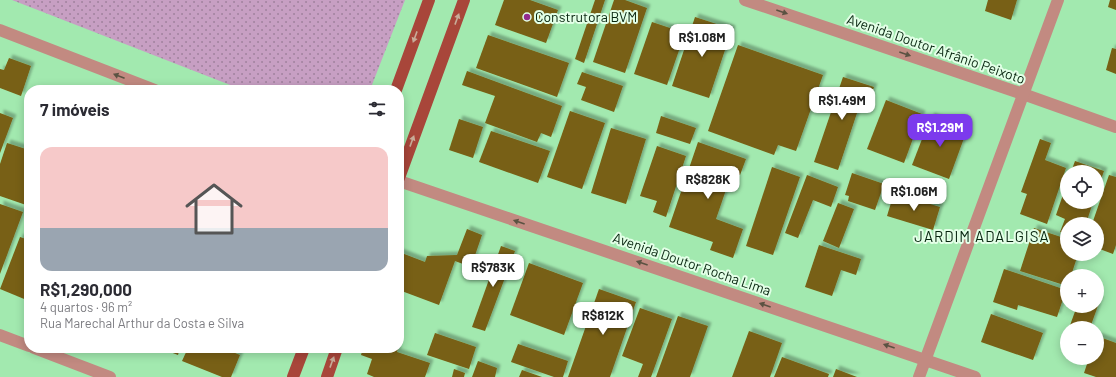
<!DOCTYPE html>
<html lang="pt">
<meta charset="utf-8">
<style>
:root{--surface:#fff;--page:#f7f7f7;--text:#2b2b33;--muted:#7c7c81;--line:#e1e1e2;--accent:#7c3aed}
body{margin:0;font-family:Barlow,sans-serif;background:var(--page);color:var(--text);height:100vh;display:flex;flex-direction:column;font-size:15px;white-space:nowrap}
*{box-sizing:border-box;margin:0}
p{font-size:13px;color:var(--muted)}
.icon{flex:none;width:22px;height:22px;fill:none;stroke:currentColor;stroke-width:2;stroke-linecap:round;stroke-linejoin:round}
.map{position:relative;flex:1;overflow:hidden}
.side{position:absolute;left:24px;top:85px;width:380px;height:268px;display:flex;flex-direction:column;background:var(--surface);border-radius:16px;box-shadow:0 2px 10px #0003}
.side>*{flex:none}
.buttons{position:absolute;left:1060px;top:165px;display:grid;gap:8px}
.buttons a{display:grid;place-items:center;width:44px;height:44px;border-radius:50%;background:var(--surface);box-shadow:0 2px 10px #0003;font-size:20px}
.price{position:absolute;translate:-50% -34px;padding:0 9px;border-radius:8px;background:#fff;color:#222;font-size:13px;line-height:26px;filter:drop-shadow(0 1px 2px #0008)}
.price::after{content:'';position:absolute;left:50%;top:24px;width:12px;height:9px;margin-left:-6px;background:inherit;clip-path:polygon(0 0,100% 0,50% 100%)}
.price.current{background:var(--accent);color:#fff}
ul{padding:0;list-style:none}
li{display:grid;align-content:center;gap:8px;height:212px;padding:0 16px}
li+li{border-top:1px solid var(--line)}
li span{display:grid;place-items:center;height:124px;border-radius:12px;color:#555}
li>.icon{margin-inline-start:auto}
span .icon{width:72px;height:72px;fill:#fffc;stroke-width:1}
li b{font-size:17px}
h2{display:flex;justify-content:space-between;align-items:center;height:48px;padding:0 16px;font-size:17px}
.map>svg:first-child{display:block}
.green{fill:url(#green-dots)}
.building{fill:#786013;filter:url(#shadow)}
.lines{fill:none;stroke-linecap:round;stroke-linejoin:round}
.street{stroke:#c28a81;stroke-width:12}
.primary{stroke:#a8463a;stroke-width:12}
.oneway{fill:#5b5242}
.oneway2{fill:#c8ac99}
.poi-dot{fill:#922a8e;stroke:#e3ffe7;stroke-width:1.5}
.labels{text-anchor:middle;stroke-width:4;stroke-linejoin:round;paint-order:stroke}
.poi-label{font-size:14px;fill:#07250f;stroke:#e3ffe7;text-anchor:start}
.street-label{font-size:14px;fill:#07250f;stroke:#e3ffe7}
.neighbourhood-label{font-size:15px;letter-spacing:1px;fill:#07250f;stroke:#e3ffe7}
</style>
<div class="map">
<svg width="1116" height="377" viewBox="0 0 1116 377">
<defs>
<pattern id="green-dots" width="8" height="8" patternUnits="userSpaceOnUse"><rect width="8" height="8" fill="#c79fc3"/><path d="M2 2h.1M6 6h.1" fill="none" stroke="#a0819d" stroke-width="1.8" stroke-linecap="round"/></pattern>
<filter id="shadow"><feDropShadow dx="3.5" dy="-3.5" stdDeviation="1" flood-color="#0004"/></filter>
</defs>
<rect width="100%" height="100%" fill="#a2e9af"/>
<!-- green -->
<polygon class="green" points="12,0 405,0 370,90 243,90"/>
<!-- building -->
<g class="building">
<polygon points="504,0 530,0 558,10 546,43 495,25"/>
<polygon points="595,0 605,0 584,63 575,59"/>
<polygon points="614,0 625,0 647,8 625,73 593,62"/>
<polygon points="988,0 1017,0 1011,20 985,11"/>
<polygon points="1110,0 1116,0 1116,10 1108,7"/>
<polygon points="695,17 732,29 709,98 672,86"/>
<polygon points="652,22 685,33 667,85 634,74"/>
<polygon points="488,35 569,63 557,97 476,68"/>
<polygon points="738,45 823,75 796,151 778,145 774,155 708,131"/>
<polygon points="1112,48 1116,49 1116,74 1106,70"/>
<polygon points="9,58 31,66 21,96 0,88 0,69 4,70"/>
<polygon points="467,71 562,106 551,137 541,133 537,142 485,123 495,96 462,85"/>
<polygon points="582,72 623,86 614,112 581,100 586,87 577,84"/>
<polygon points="843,77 874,87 865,112 858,110 838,170 814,162"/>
<polygon points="886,100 922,114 904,163 867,149"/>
<polygon points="570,111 605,123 582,189 547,177"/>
<polygon points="0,113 13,118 0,153"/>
<polygon points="661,116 696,128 690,144 656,133"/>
<polygon points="931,116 967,130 949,179 912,165"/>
<polygon points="459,119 483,127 473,158 449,150"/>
<polygon points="611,128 646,139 626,204 591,193"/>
<polygon points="491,131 550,151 538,183 479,162"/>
<polygon points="1040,139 1051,143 1045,160 1066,168 1047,224 1020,214 1027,194 1021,192"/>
<polygon points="698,142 746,159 740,175 714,166 711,175 729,181 716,219 743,229 733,258 710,250 713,242 669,227"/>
<polygon points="7,143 29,150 29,206 0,196 0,164"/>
<polygon points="657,146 686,156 666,217 653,212 657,201 640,196"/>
<polygon points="1075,161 1104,171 1097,191 1097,172 1071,172"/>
<polygon points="772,167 800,177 773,255 746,246"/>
<polygon points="852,173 884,184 875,210 848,201 849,196 845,195"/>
<polygon points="807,175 838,187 831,207 813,200 798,238 785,233"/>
<polygon points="1109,175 1116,177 1116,245 1113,254 1097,248 1097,224 1092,224"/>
<polygon points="1067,183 1067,202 1093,202 1086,224 1067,224 1067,234 1060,232 1065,219 1056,215"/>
<polygon points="894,193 940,207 933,230 887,216"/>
<polygon points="838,203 854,209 839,248 823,241"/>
<polygon points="0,204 23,212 0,274"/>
<polygon points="1034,228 1067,239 1067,254 1078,254 1071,276 1067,276 1067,286 1020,271"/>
<polygon points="467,229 482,235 471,267 455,261 439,305 399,290 399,252 425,262 427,256 457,255"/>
<polygon points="20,237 29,240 29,301 0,289"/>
<polygon points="819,245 861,259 856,275 841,270 832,296 805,287"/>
<polygon points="501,246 515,251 485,331 472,327"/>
<polygon points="529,263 583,283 564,335 510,315"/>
<polygon points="1004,269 1066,290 1057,317 1018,305 1017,310 993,302"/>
<polygon points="599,289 636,302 610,377 568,377"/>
<polygon points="1097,299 1100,300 1090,328 1069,328 1077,306 1097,306"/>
<polygon points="640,308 672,319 651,377 638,377 643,364 622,356"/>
<polygon points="991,314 1043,333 1033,360 981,342"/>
<polygon points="678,316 708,326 690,377 656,377"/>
<polygon points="749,331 782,343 770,377 732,377"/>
<polygon points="435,333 476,347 469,369 427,355"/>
<polygon points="1097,336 1116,343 1116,377 1096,377 1084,373 1089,358 1097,358"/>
<polygon points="518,344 568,361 563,377 554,377 511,362"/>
<polygon points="166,348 180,348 178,355 165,350"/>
<polygon points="188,348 223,348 240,355 231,377 222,377 182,361"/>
<polygon points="363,348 398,348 397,352 430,363 425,377 374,377 367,374 372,359 361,355"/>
<polygon points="782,357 829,374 828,377 774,377"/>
<polygon points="478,361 497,368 495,377 472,377"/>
<polygon points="454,369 465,373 464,377 452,377"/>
<polygon points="836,369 857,377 833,377"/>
<polygon points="522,370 542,377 519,377"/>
</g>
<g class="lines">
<!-- street -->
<g class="street">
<polyline points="745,0 1023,94 1116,127"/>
<polyline points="0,30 155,90"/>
<polyline points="399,181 975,377"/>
<polyline points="0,335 29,346"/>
<polyline points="34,348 110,377"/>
<polyline points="919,377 1058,0"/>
</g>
<!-- primary -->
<g class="primary">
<polyline points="396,90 429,0"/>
<polyline points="399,178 464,0"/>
<polyline points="293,377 304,348"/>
<polyline points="327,377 337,348"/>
</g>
</g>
<!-- one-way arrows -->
<defs><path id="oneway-solid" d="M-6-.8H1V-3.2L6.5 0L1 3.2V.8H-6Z"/></defs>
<g class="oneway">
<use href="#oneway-solid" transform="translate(782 12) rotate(19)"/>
<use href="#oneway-solid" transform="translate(905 54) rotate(19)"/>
<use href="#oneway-solid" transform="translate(119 76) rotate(-159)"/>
<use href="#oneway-solid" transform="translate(519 222) rotate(-161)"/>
<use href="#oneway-solid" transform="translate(642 263) rotate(-161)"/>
<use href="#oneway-solid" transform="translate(765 305) rotate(-161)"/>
<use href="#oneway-solid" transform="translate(889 346) rotate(-161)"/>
</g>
<g class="oneway2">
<use href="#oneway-solid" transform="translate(457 19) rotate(-70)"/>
<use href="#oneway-solid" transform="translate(415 37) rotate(110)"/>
<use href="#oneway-solid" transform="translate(412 141) rotate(-70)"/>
<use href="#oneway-solid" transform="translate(332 362) rotate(-70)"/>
</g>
<!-- markers -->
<circle class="poi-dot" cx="527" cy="17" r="4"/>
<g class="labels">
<!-- poi labels -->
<g class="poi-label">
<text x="535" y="22">Construtora BVM</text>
</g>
<!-- street labels -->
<g class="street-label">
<text transform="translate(936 49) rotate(19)" y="5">Avenida Doutor Afrânio Peixoto</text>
<text transform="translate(692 264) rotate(19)" y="5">Avenida Doutor Rocha Lima</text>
</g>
<!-- neighbourhood labels -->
<g class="neighbourhood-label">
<text x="982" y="242">JARDIM ADALGISA</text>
</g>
</g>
</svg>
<div class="buttons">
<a><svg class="icon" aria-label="locate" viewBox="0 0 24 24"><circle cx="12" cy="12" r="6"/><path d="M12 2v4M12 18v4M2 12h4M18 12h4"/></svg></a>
<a><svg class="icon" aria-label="layers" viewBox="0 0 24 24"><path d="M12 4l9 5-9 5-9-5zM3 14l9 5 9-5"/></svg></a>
<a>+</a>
<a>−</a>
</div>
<b class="price" style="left:702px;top:58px">R$1.08M</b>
<b class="price" style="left:842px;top:121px">R$1.49M</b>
<b class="price current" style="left:940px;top:148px">R$1.29M</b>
<b class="price" style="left:708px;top:200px">R$828K</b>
<b class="price" style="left:914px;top:212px">R$1.06M</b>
<b class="price" style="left:493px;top:288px">R$783K</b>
<b class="price" style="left:603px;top:336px">R$812K</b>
<section class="side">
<h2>7 imóveis<svg class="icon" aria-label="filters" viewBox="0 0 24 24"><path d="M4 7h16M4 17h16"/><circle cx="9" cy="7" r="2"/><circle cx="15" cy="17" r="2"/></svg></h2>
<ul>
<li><span style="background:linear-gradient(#f6c9c9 65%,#9aa5b1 0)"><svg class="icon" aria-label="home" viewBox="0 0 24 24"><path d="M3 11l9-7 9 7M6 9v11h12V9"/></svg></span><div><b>R$1,290,000</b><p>4 quartos · 96 m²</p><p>Rua Marechal Arthur da Costa e Silva</p></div></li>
</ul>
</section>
</div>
